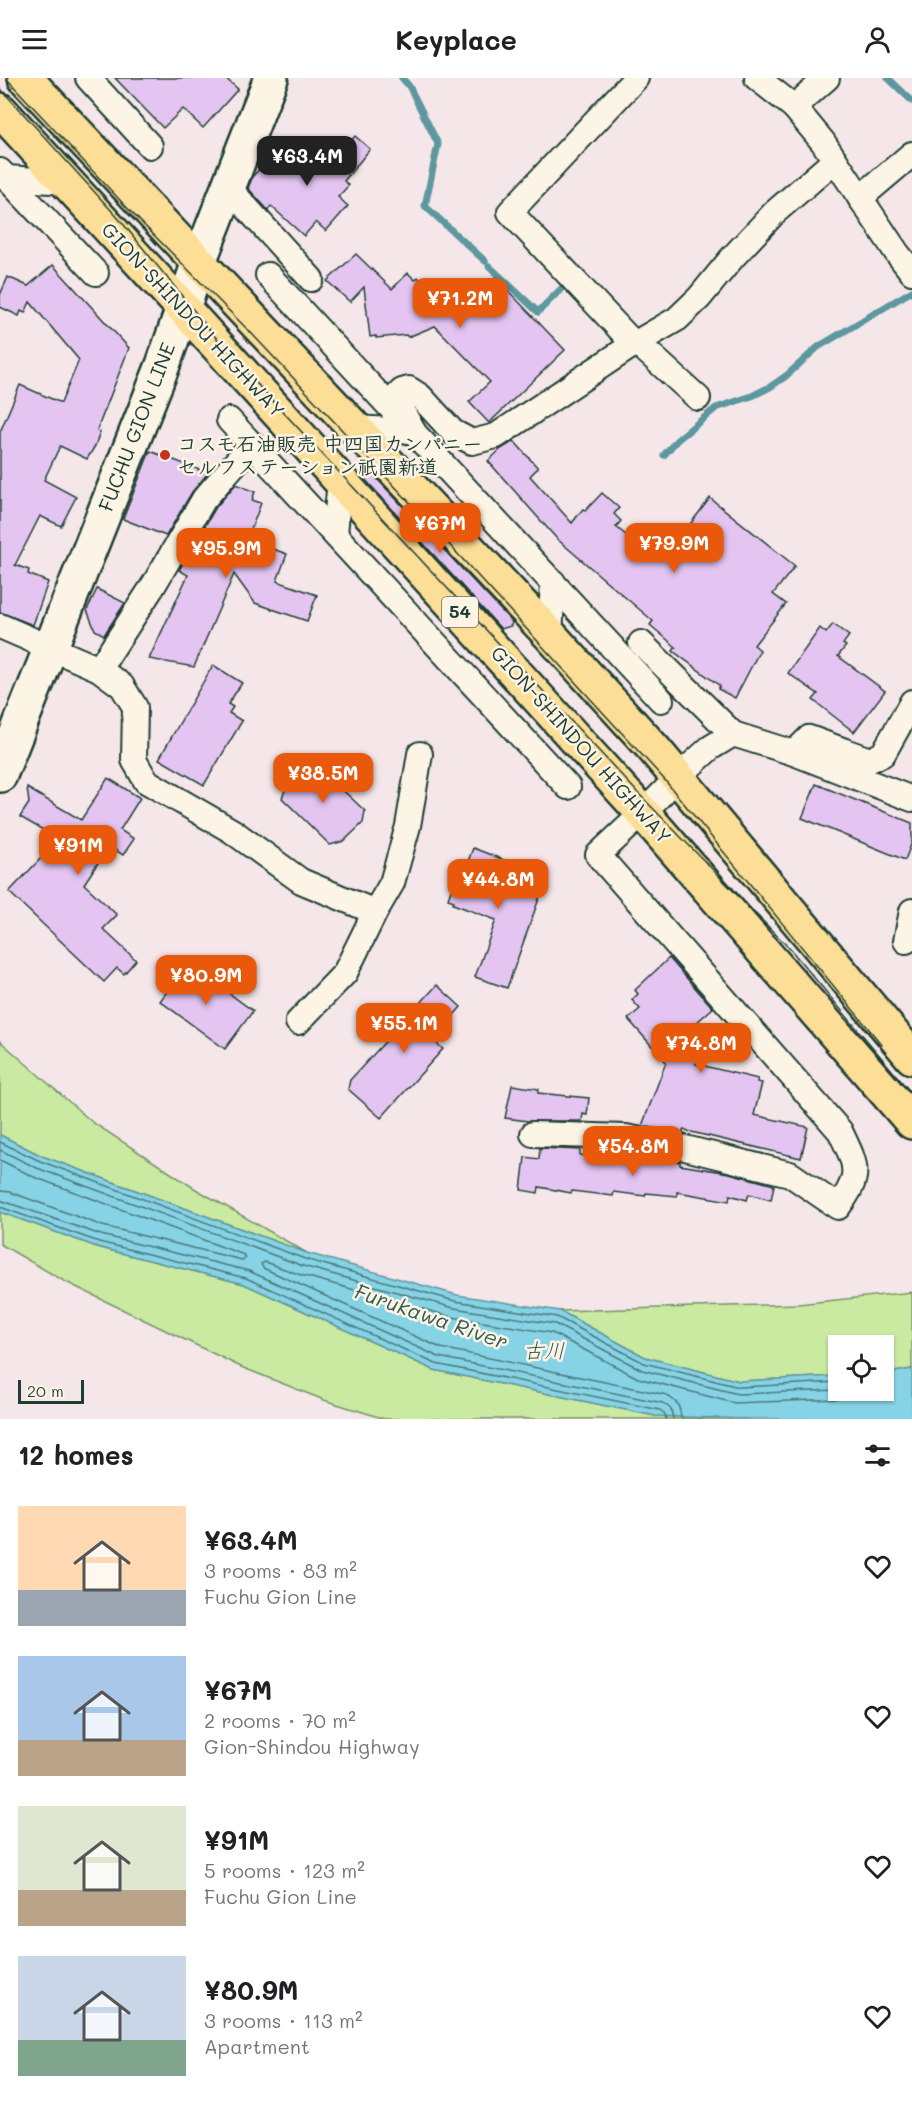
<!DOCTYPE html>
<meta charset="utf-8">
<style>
:root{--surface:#fff;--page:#f6f6f6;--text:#202124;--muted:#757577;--accent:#ea580c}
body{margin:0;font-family:Mali,"Klee One",sans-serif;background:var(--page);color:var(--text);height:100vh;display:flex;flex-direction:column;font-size:22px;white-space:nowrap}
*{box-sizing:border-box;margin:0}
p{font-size:20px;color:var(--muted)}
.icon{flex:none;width:33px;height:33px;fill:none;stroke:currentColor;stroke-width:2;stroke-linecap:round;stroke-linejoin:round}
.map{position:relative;height:1341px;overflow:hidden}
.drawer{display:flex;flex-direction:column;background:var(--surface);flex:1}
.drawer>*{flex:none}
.tools{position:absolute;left:828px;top:1257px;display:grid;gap:12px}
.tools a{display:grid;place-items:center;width:66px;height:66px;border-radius:0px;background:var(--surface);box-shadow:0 2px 4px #0004;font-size:30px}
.scale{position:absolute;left:18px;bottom:15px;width:66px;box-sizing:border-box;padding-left:6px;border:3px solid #1f3d34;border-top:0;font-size:16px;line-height:21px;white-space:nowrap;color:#1f3d34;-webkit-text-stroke:4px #fcf5e5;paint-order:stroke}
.price{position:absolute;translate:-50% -51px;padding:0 14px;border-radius:12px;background:var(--accent);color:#fff;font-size:20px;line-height:39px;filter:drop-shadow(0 2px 3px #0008)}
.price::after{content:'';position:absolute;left:50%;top:36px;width:18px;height:14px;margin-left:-9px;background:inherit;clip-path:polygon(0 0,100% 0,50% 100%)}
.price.selected{background:#222;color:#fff}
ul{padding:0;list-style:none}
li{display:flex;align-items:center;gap:18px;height:150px;padding:0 18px}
li span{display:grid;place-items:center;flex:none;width:168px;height:120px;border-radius:0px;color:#555}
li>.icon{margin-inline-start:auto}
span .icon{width:72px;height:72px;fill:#fffc;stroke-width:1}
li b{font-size:26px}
h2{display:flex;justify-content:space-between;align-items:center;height:72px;padding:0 18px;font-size:26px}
header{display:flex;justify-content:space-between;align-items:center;height:78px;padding:0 18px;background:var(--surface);font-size:27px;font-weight:800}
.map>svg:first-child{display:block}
.green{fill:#cae9a1;stroke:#74936a;stroke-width:1.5}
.water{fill:#87d3e6;stroke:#5d979f;stroke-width:1.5}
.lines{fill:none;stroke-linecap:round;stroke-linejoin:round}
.shore{stroke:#49797b;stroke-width:1.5}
.stream{stroke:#5d979f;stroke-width:7}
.building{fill:#e4c5f2;stroke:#1f3d34;stroke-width:1.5}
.minor-casing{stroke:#1f3d34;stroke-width:28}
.secondary-casing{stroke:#1f3d34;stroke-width:38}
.trunk-casing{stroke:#1f3d34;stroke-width:38}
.minor{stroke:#fcf5e5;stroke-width:24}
.secondary{stroke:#fcf5e5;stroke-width:33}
.trunk{stroke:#fcde96;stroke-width:33}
.tram{stroke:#1f3d34;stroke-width:1.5}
.poi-dot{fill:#c8321e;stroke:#fcf5e5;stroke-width:2}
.labels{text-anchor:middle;stroke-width:5;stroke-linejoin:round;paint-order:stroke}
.shield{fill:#fcf5e5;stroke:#617469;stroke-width:1.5}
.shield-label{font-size:18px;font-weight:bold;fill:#1f3d34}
.street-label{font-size:20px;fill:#1f3d34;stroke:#fcf5e5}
.poi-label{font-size:20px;font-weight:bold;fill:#1f3d34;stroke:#fcf5e5;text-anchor:start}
.water-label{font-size:21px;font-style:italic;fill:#345b58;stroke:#fcf5e5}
</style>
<header><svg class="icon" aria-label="menu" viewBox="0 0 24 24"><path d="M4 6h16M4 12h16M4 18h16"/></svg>Keyplace<svg class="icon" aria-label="person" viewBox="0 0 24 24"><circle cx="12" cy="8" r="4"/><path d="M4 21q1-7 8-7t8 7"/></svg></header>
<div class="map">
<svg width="912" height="1341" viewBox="0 0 912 1341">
<rect width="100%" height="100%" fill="#f5e7e9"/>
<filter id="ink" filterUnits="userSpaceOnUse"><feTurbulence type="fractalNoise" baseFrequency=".0167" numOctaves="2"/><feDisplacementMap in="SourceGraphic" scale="12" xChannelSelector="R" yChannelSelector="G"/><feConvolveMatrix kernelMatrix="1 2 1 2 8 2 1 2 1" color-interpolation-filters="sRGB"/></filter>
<g filter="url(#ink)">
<!-- green -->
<g class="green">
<polygon points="0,963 92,1044 194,1110 307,1175 42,1078 0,1057"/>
<polygon points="0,1134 97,1169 244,1206 434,1292 655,1338 748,1341 385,1341 324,1322 241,1289 64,1203 0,1166"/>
<polygon points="912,1214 912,1291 884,1296 884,1268 838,1268 838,1298 739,1303 645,1279 560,1233 798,1226"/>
</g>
<!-- water -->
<polygon class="water" points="0,1057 42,1078 307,1175 457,1217 560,1233 645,1279 739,1303 838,1298 838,1312 884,1312 884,1296 912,1291 912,1341 748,1341 655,1338 434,1292 244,1206 97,1169 0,1134"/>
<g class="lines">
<!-- shore -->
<g class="shore">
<polyline points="0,1064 40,1083 305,1181 455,1223 557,1239 644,1285 739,1309 838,1304"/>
<polyline points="0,1072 37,1090 303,1188 454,1230 555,1246 642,1292 738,1316 838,1312"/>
<polyline points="0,1082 34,1099 244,1177 246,1180 242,1182 103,1148 10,1114 0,1113"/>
<polyline points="0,1122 101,1157 249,1193 439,1279 663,1325 671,1331 673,1341"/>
<polyline points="0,1129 99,1164 246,1200 436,1286 660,1332 665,1336 666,1341"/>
<polyline points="682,1341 678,1326 667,1317 441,1270 263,1190 261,1186 265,1184 301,1197 452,1239 552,1255 638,1300 734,1325 839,1321 848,1318 855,1312"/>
</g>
<!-- stream -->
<g class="stream">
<polyline points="402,0 409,8 438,66 425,128 485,183"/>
<polyline points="888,0 912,23"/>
<polyline points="489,188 538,234 567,205 569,207"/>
<polyline points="664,377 677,362 716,330 752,318 770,309 786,298 818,269 912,213"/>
</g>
</g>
<!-- building -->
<g class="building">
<polygon points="115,0 225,0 238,11 203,50 183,31 163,50"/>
<polygon points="355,58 370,71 344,103 349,107 338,119 348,128 326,153 316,144 304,158 271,128 268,132 248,110 253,98 279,69 306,93 320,82 329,89"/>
<polygon points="356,176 392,211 408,195 415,202 418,199 428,210 430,208 458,234 495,199 565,272 489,345 469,324 490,304 435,248 408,259 406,257 376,260 376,258 370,259 364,209 350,224 327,203"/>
<polygon points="53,187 129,270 97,352 100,354 95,368 87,381 60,368 44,402 76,419 61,448 40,438 15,487 29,492 28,496 48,504 33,547 0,534 0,354 20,307 61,325 79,282 30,224 25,235 21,233 19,238 0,229 0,217 8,199 28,208"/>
<polygon points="514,363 538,390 530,398 572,445 583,431 585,433 602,415 619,430 614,436 621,443 616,449 647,474 660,457 670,465 675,459 678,462 710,420 795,488 773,516 786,526 754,567 760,572 735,620 718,611 720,608 673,573 676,569 650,547 653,543 557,461 488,383 501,371"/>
<polygon points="150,373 208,395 192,414 166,458 123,441"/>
<polygon points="364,387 512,544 511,548 501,551 364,400"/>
<polygon points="236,406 255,414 252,422 261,425 247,462 287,476 277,503 317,517 307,543 255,525 234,496 194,589 149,581 188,497 179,492 216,429"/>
<polygon points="97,511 125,525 104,557 95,552 87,532"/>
<polygon points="833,546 849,558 843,566 846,568 838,578 885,613 854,654 813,622 818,616 788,595 820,550 826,555"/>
<polygon points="213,587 242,605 228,626 233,629 229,635 242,643 204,707 159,681"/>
<polygon points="313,684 365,733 363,745 344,763 330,767 282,720 289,702 306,686"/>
<polygon points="108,700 140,720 120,752 134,761 123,777 109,768 84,806 117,837 103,851 136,882 124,896 117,890 104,904 9,814 59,761 20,739 29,725 27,710 81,742"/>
<polygon points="816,706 912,745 912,764 905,782 802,740"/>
<polygon points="473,770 509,784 506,790 545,804 507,910 475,899 496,842 453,826 454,823 448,821 461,784 467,786"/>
<polygon points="669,880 713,930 680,959 703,967 696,986 758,1001 757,1004 762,1005 754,1037 808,1049 801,1080 683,1052 683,1055 642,1048 666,984 628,941 640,931 632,922 638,916 635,912"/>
<polygon points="188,885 253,933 225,971 160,923"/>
<polygon points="437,907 461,929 446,946 449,949 436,965 443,971 381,1040 348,1011 350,1002"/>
<polygon points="512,1007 539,1011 538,1015 589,1020 587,1037 583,1036 582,1043 528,1043 505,1040"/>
<polygon points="540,1070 580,1072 580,1077 629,1084 632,1075 680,1084 680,1087 729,1095 774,1107 771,1122 749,1116 747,1122 730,1117 729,1123 677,1114 677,1118 646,1115 645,1118 614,1114 613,1118 572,1113 571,1115 539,1109 538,1115 521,1112 525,1079 539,1081"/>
</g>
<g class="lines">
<defs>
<g id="minor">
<polyline points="88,0 150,68"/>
<polyline points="636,0 510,134 634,266 643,270 698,320"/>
<polyline points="757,0 794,29 823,64 897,175 912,194"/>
<polyline points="794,29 827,0"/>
<polyline points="0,93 96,195"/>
<polyline points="7,100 66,104"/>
<polyline points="228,109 311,201"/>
<polyline points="860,120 912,76"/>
<polyline points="268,197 661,622"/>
<polyline points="229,342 568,709"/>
<polyline points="353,350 413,353"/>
<polyline points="413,353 395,320 402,313 409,311 420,318 453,354 472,364 496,358 634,266 677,241 699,220 732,180 775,134 835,82"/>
<polyline points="335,456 340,402"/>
<polyline points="0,548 99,591 122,608 135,629 134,682 146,703 232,753 301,803 375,834 392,805 408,748 420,676"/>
<polyline points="550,557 553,504"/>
<polyline points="641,565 733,656"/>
<polyline points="99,591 153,508 204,421 252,366"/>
<polyline points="794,675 809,660 870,682 883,676 912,624"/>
<polyline points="906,863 912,833"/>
<polyline points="298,944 345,895 375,834"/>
<path d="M533,1056l93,3 59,11 105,26 48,33c25,-33 18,-42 2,-76l-242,-276 45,-42 35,-36 32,-29 23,-14 61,19 118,46"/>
</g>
<polyline id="secondary" points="0,697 163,287 199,184 271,0"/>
<g id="trunk">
<polyline points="25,0 550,557 654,671 912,979"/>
<polyline points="0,32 183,230 643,735 912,1044"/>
</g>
</defs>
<!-- minor casing -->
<use href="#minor" class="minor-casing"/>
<!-- secondary casing -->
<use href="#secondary" class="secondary-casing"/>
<!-- trunk casing -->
<use href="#trunk" class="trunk-casing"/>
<!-- minor -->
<use href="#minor" class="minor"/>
<!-- secondary -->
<use href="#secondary" class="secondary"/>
<!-- trunk -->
<use href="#trunk" class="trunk"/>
<!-- tram -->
<g class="tram">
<polyline points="6,0 131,134 253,257 445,462 663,700 882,967"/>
<polyline points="0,10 120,142 231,278 639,716 790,871 912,1016"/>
</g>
</g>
</g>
<!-- markers -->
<circle class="poi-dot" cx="165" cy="377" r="6"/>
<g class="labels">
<!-- shield labels -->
<rect class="shield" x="442" y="519" width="36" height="30" rx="4.5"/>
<g class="shield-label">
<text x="460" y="540">54</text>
</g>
<!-- street labels -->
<g class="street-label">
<text transform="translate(193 242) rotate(47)" y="7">GION-SHINDOU HIGHWAY</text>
<text transform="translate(137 349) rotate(-69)" y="7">FUCHU GION LINE</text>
<text transform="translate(581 667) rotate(48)" y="7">GION-SHINDOU HIGHWAY</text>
</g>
<!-- poi labels -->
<g class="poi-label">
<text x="177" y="373">コスモ石油販売 中四国カンパニー<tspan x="177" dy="23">セルフステーション祇園新道</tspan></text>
</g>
<!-- water labels -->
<g class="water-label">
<text transform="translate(431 1239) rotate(19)" y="7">Furukawa River</text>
<text x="544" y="1280">古川</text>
</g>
</g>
</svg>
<div class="tools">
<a><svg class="icon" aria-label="locate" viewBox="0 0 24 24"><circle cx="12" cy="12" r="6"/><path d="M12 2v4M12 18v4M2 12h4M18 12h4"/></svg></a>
</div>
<div class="scale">20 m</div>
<b class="price selected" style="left:307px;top:109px">¥63.4M</b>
<b class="price" style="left:460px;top:251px">¥71.2M</b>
<b class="price" style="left:440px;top:476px">¥67M</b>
<b class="price" style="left:674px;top:496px">¥79.9M</b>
<b class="price" style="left:226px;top:501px">¥95.9M</b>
<b class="price" style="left:323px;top:726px">¥38.5M</b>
<b class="price" style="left:78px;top:798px">¥91M</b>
<b class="price" style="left:498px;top:832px">¥44.8M</b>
<b class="price" style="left:206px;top:928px">¥80.9M</b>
<b class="price" style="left:404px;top:976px">¥55.1M</b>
<b class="price" style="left:701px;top:996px">¥74.8M</b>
<b class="price" style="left:633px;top:1099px">¥54.8M</b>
</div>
<section class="drawer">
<h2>12 homes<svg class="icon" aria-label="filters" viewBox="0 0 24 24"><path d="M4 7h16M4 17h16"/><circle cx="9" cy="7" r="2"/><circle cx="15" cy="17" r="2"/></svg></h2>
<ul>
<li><span style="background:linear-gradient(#ffd9b3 70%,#9aa5b1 0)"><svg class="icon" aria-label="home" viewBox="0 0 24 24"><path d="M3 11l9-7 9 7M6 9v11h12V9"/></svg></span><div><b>¥63.4M</b><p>3 rooms · 83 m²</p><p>Fuchu Gion Line</p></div><svg class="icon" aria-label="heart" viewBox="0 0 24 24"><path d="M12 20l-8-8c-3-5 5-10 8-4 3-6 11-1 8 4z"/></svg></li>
<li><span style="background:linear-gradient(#a9c7e8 70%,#b9a48a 0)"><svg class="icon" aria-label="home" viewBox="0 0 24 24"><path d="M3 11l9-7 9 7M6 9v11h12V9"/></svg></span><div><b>¥67M</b><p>2 rooms · 70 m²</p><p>Gion-Shindou Highway</p></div><svg class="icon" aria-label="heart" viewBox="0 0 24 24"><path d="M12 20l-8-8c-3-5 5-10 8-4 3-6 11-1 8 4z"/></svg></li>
<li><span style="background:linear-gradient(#dfe7d0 70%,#b9a48a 0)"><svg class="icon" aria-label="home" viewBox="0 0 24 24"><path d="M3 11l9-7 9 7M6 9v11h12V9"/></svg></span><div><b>¥91M</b><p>5 rooms · 123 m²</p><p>Fuchu Gion Line</p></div><svg class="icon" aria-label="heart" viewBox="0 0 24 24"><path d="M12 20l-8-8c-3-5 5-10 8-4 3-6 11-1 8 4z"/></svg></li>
<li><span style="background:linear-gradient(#c9d6e8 70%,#7fa58c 0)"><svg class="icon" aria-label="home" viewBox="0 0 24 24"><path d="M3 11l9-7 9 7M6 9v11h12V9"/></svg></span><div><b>¥80.9M</b><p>3 rooms · 113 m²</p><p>Apartment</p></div><svg class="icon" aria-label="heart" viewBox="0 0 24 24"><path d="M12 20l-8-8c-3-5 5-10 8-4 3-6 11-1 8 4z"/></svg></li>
</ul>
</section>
